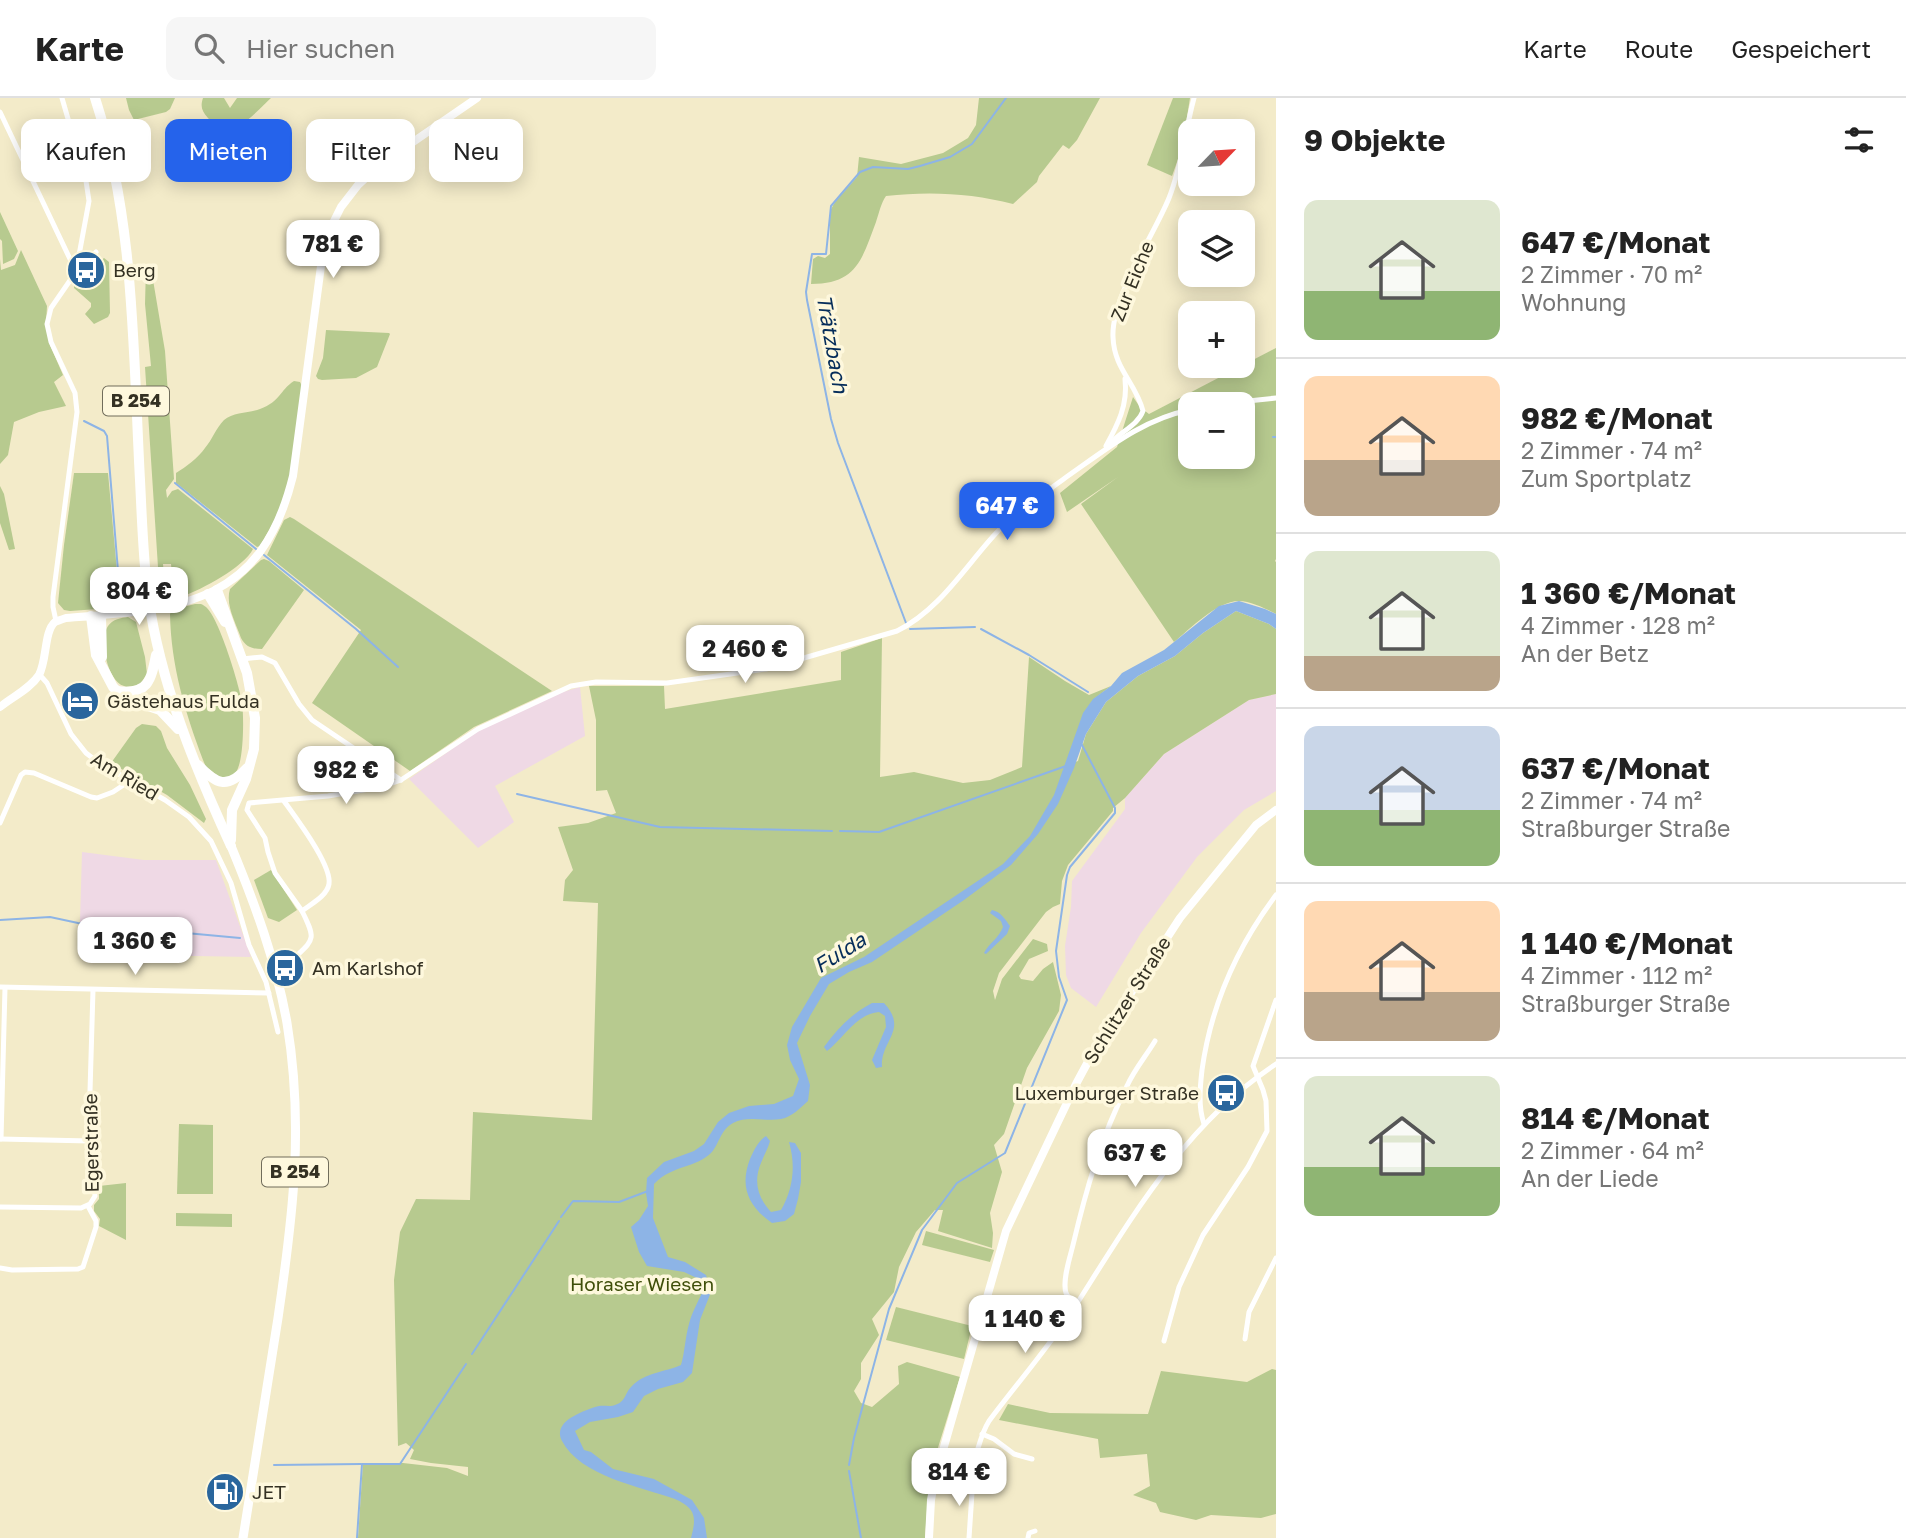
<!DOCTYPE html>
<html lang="de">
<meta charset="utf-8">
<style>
:root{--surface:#fff;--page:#f6f6f6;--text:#222;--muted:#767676;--line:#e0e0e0;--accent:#2563eb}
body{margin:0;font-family:"Golos Text",sans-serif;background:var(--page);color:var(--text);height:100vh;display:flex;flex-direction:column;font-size:26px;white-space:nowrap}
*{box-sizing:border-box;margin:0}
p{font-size:23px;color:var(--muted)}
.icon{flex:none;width:38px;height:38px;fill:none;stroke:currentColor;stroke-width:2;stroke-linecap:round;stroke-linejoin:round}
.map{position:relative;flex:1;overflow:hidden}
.panel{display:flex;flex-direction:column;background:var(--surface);width:630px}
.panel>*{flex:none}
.banner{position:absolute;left:21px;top:21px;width:665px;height:63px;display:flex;gap:14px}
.needle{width:46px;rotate:65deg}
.tools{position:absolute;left:1178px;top:21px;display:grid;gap:14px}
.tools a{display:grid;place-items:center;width:77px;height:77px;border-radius:14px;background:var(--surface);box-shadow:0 4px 18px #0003;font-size:35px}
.price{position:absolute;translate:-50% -60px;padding:0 16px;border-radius:14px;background:#fff;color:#222;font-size:23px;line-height:46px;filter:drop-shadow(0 2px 4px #0008)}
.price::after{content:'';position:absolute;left:50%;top:42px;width:21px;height:16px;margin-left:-10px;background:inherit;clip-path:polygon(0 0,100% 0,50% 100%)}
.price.selected{background:var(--accent);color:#fff}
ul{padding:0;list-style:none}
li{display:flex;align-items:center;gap:21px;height:175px;padding:0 28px}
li+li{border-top:2px solid var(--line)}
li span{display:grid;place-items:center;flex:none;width:196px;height:140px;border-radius:14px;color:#555}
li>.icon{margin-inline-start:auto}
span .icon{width:84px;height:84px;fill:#fffc;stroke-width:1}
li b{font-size:30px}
h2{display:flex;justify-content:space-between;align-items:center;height:84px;padding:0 28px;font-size:30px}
.tag{padding:0 24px;border-radius:14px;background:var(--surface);box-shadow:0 4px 18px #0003;font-size:24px;line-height:63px}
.tag.selected{background:var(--accent);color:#fff}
header{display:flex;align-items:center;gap:42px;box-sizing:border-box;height:98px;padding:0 35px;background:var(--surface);border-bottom:2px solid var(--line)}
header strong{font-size:33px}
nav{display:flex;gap:38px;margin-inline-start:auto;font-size:24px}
.search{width:490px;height:63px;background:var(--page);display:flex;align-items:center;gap:18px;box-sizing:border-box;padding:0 24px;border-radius:14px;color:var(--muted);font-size:26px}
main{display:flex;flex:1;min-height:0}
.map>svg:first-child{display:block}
.industrial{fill:#efd9e5}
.green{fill:#b7ca8f;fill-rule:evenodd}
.water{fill:#8db4e6}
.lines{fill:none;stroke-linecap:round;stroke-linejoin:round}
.stream{stroke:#8db4e6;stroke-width:2}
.street{stroke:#fff;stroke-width:5}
.secondary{stroke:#fff;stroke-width:8}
.primary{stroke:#fff;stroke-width:9}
.highway{stroke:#fff;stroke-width:10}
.labels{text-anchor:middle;stroke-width:7;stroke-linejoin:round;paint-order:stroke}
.shield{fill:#fef8dd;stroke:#716d5b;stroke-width:2}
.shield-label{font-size:18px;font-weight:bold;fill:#343123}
.poi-label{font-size:19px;fill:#343123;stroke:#fef8dd;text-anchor:start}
.street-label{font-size:19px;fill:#343123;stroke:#fef8dd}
.park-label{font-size:19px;fill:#3e4e09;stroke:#fef8dd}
.water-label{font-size:21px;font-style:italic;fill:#062d5a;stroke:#fef8dd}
</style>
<header>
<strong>Karte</strong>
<div class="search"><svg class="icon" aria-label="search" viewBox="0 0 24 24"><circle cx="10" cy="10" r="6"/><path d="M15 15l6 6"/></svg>Hier suchen</div>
<nav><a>Karte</a><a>Route</a><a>Gespeichert</a></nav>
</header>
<main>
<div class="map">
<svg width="1276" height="1440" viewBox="0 0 1276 1440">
<rect width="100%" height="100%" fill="#f3ebc9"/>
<!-- industrial -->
<g class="industrial">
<polygon points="580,589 585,638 495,688 514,724 478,750 409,681 479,632 556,596"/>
<polygon points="1276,596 1276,693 1244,712 1197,759 1141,835 1096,909 1071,890 1066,877 1065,848 1071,809 1072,783 1125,711 1125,700 1164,656 1249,602"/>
<polygon points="82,754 144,762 216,762 251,859 79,856"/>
</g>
<!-- green -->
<g class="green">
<polygon points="126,0 175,0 170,11 166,14 134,22 129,12"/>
<path d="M203,0h21l6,10 7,-10h34c-11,10 -35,38 -51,32 -5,-3 -8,-8 -12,-12 -6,-7 -8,-11 -5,-20z"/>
<path d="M979,0h121l-23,42 -8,9 -6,-4 -24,31 -2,6 -24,22c-41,-11 -85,-13 -127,-8 -5,7 -7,17 -10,26 -14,37 -19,62 -65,62l2,-25 5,-3 7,2 5,-4v-43l5,-9 22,-25 2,-20 42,7 42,-11 25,-15 8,-13z"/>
<polygon points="1173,0 1190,0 1182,50 1172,78 1147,67"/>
<polygon points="0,114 18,153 14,161 3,166 2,143 0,141"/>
<polygon points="21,152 47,208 46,226 50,247 63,277 54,284 66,308 39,314 14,324 8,357 0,366 0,161 1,172 15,167"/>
<polygon points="104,160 109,164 110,215 108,219 94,226 85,216 91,209 91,205 74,190 74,188 89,172"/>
<path d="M146,169l5,1 14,83 9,128 -8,11 1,8 5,-7 6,-2 75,60c-9,18 -52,41 -70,47l-5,-2 -5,-9 -2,-21h-8l3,33 -6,1 -15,-231 6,-1 -6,-62z"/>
<polygon points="326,232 389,235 390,236 377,269 356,280 322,282 318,281 316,278 323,260"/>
<path d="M1276,250v211l-1,2 1,1v52c-10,-5 -25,-13 -37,-13 -22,0 -49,28 -65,41l-93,-138 37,-27 -51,35 -7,-19 57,-46 16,-50 7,10 9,7zM1190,306h52v53h-52z"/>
<path d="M294,283l6,1 2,4 -11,87 -11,38 -20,35 -3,1 -77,-61 -4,-3v-10c10,-6 22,-15 29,-25 7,-8 11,-20 19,-28 9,-8 25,-7 36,-11 21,-8 19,-18 34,-28z"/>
<polygon points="74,375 108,375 119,495 117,508 112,510 70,513 64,512 58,505 64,447"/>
<polygon points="0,388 4,396 15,451 9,452 0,425"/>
<polygon points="290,419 294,421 552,593 474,629 410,673 312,605 361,532 267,457 284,422"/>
<path d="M264,461l5,2 35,29 -42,59c-10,0 -16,-2 -21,-11 -5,-15 -16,-33 -11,-49l31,-29z"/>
<path d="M195,506c6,0 6,-1 11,3 13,11 33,77 36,95 2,14 2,59 -6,70 -4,5 -9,5 -15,6l-15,-11 -3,-7c-18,-48 -32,-94 -33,-146l2,-4z"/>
<polygon points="1236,513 1269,526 1276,531 1276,596 1249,602 1164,656 1125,700 1113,710 1113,713 1068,767 1062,783 1060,806 1053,809 1046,814 999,875 993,893 995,902 1002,881 1033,841 1047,846 1048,853 1029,861 1019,878 1021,881 1033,883 1043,871 1053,864 1061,897 1059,913 1027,970 1004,1036 994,1047 1002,1074 990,1115 993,1135 992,1150 938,1133 943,1112 935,1112 916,1134 899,1169 894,1194 872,1221 879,1237 861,1265 861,1281 854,1293 861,1305 872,1309 899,1286 898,1268 907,1264 960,1279 936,1356 928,1398 925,1440 358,1440 363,1365 403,1365 447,1370 468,1378 468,1369 431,1365 410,1361 414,1352 406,1345 398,1348 394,1182 400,1134 416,1101 470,1102 473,1014 592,1022 598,805 563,803 565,782 573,772 558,729 588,725 616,715 607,692 596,693 596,622 589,588 664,588 665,611 841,582 841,554 882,540 880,679 914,674 963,685 990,682 1022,669 1029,559 1065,583 1089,597 1111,588 1094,601 1072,650 1067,667 1078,663 1086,636 1106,604 1138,578 1175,558 1203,535"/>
<path d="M128,519l8,5 9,35 2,17 -7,10c-6,2 -11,4 -16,2 -17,-5 -25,-47 -16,-60 5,-7 13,-8 20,-9z"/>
<polygon points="142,626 156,628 161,633 167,650 190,687 206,721 204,725 167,697 111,665 136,630"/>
<polygon points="271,772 297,812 279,824 268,820 254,782"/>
<polygon points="179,1026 213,1027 213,1096 177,1096"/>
<polygon points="126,1085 126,1142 99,1128 100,1121 94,1113 94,1107 99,1101 99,1088"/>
<polygon points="176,1115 232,1116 232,1129 176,1128"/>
<polygon points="926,1133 994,1152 990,1164 922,1147"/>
<polygon points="896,1209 972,1228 964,1261 886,1242"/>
<polygon points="1272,1271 1276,1272 1276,1416 1261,1420 1211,1417 1196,1422 1160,1414 1156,1405 1133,1397 1150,1388 1147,1356 1100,1360 1098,1341 999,1322 1008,1306 1050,1315 1148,1316 1161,1273 1247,1284"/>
</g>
<!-- water -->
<g class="water">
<path d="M1239,503l26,8 11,5v15l-7,-5 -33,-13 -33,22 -28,23 -37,20 -32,26 -20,32 -12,34 -16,36 -20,30 -27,31 -47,35 -92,62 -23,10 -20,12 -19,32 -13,27 13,42 -2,16c-8,7 -16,16 -27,18 -16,3 -33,-4 -48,4 -13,7 -14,22 -22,30 -15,15 -39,12 -57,31l-1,34 15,39 17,5 21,13 5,17 -11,28 -8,53 -9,9 -25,7 -14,7 -11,16 -15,5 -28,5 -15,9 9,19 7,2 22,17 41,10 38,21 12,18 3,20h-16c2,-8 5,-18 1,-26 -3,-6 -12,-11 -17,-13 -34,-12 -95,-23 -113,-58 -6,-11 2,-20 12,-25 7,-4 17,-8 25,-10 5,-1 11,1 16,-1 11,-3 10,-13 17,-19 12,-13 33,-14 49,-21 4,-14 4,-27 8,-41 3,-12 9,-22 14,-33l-4,-12 -15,-7 -37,-6 -8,-14 -8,-25 8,-7 9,-14 -2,-13 1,-15 17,-16 30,-11 10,-7 14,-22 11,-9 20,-7 25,-2 19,-8 6,-17 -9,-19 -3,-15 5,-18 29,-49 43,-21 139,-93 27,-28 24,-41 29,-82 10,-14 18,-13 11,-13 42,-23 55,-44z"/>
<path d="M992,812c9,2 13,9 18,16l-3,8 -21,20 -2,-1c5,-10 15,-15 19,-26l-2,-6 -11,-8z"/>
<path d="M872,905h12c25,27 -4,38 -2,64l-6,1 -4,-8 14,-33 -1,-11 -6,-4c-23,2 -35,26 -52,39l-3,-4c13,-18 27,-33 48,-44z"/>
<path d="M766,1038l4,5c-2,8 -6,14 -9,22 -8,19 -3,35 10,49l10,-2c12,-21 15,-44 8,-68l6,1 6,10v29l-3,17 -4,15 -9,7 -13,2c-23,-16 -33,-36 -22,-64 4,-9 8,-18 16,-23z"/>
</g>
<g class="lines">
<!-- stream -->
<g class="stream">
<polyline points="84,323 104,333 107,338 118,473 122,497"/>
<polyline points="1273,339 1276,339"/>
<polyline points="175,385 256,451"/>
<polyline points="264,457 356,531 398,569"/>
<polyline points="906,525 838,345 831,321 807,202 806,194 812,156 826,156 831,108 860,74 873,69 908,71 920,68 950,59 972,46 1006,0"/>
<polyline points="910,531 975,529"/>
<polyline points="981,531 1029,557 1088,594"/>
<polyline points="517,696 660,729 832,733"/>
<polyline points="840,733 879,734 1066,668"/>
<polyline points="0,822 50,819 78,825 240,840"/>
<polyline points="561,1119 573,1103 619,1104 648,1093"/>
<polyline points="472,1256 559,1123"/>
<polyline points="274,1367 361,1366"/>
<polyline points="849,1367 854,1340 889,1211 922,1132 957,1085 1005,1055 1067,902 1059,879 1056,853 1067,777 1070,769 1115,715 1115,710 1081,645"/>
<polyline points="849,1373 861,1440"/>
<polyline points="357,1440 362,1366 400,1366 466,1266"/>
</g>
<!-- street -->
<g class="street">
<polyline points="0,14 70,161 77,168"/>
<polyline points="77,168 82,168 96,154"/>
<polyline points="1219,306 1276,300"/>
<path d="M1111,345c9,-11 27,-18 32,-32 -7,-28 -29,-42 -30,-74 -2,-39 41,-102 56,-139 13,-32 16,-67 25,-100"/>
<path d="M1106,348c12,-22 22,-41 19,-67"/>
<polyline points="56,523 53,509 53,499 77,314 75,295 51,244 47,226 51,210 71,181 77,168 89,103 86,83 62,0"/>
<polyline points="242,561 262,559 275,565 299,606 312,622 401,682"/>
<polyline points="39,576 47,585 71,636 86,655 99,665 165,702 189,719 211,743 231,785 249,847 266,884 278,934"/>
<path d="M284,703c12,17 48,64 45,83 -2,12 -18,20 -27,27 15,30 12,28 -11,50h-3"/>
<polyline points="0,725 21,677 25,674 34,675 91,699 97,700 113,694 131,682"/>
<path d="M302,813l-27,-38 -7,-21 -3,-14 -18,-28 2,-7 79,-7 53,-9 20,-7 77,-51 93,-43 25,-4 71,1 99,-14 131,-38c43,-21 69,-66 101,-100 20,-20 44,-36 67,-53 39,-27 77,-59 125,-68"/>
<polyline points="0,889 269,895"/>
<path d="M1204,1026c-6,-18 -4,-36 -2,-54 9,-65 35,-123 74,-175"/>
<polyline points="0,1041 90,1043"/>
<polyline points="1,1041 5,890"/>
<polyline points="0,1109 81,1110 90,1106 95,1098 89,1027 93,892"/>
<polyline points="0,1170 12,1172 78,1171 83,1169 96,1129 96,1123 88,1108"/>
<path d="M1076,1207c-4,-4 -8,-7 -10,-12 -4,-12 4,-36 7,-48 13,-55 28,-108 54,-159 7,-16 19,-30 28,-45"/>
<polyline points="1245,1241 1249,1214 1276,1160"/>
<polyline points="1164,1243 1179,1189 1203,1137 1248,1069 1267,1033 1266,1003 1263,992 1253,968 1276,902"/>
<polyline points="982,1336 994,1341 1014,1356 1032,1361"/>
<polyline points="964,1375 972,1388 972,1395 969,1440"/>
<path d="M935,1380c48,3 36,-28 54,-57 29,-39 61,-75 87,-116 56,-88 110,-182 200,-241"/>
<polyline points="1028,1440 1029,1435 1035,1433"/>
</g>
<!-- secondary -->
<g class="secondary">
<path d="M0,609c12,-10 30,-18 39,-32 8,-14 5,-44 16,-53 2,-1 8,-3 11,-4 114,-9 195,-12 227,-142l30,-225 11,-30 7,-14 17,-22 23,-21 96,-66"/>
<polyline points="929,1440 931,1402 935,1380 1006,1133 1076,986 1097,947 1180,820 1256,727 1276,712"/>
</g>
<!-- primary -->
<path class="primary" d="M231,748c24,58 45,115 56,177 17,103 6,193 -9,295 -11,73 -24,147 -35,220"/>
<!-- highway -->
<g class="highway">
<path d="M95,0c40,123 38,254 45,382 2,39 3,78 8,116 13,89 46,169 83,250"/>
<polyline points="217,492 247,575 255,620 254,651 246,681 232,712 231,742"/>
<polyline points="208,496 225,524"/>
<polyline points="91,518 96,557 113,589 124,600 160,612 178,631"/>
<polyline points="101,518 102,559"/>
<path d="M117,593c31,4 34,-10 39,-36"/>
<path d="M198,667c18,19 29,25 49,3"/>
</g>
</g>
<!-- icons -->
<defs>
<symbol id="bus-disc" viewBox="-11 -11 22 22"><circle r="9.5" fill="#2a669d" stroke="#fef8dd"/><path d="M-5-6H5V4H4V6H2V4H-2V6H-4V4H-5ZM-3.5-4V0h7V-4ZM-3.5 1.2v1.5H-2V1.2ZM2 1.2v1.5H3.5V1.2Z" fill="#fff"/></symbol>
<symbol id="hotel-disc" viewBox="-11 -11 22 22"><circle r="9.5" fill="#2a669d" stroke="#fef8dd"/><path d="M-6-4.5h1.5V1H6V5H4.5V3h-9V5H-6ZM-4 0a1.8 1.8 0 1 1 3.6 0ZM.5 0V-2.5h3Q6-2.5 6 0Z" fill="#fff"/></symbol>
<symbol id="fuel-disc" viewBox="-11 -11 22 22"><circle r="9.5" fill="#2a669d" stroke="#fef8dd"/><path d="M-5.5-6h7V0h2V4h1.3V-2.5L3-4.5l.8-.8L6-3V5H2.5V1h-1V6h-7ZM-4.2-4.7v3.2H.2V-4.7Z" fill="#fff"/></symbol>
</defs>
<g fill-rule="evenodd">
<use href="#bus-disc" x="64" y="150" width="44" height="44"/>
<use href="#hotel-disc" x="58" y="581" width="44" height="44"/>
<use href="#bus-disc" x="263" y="848" width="44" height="44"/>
<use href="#bus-disc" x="1204" y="973" width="44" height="44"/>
<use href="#fuel-disc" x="203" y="1372" width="44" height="44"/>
</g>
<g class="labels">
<!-- shield labels -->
<g class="shield">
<rect x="103" y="288.5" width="66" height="29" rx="5"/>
<rect x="262" y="1059.5" width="66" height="29" rx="5"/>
</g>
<g class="shield-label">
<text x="136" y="309">B 254</text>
<text x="295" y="1080">B 254</text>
</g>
<!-- poi labels -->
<g class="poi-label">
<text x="113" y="179">Berg</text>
<text x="107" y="610">Gästehaus Fulda</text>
<text x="312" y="877">Am Karlshof</text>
<text x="1199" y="1002" text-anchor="end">Luxemburger Straße</text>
<text x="252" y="1401">JET</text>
</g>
<!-- street labels -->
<g class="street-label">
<text transform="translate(1132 183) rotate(-68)" y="7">Zur Eiche</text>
<text transform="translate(125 678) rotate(31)" y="7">Am Ried</text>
<text transform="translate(1127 902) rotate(-58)" y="7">Schlitzer Straße</text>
<text transform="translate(91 1045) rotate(-91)" y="7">Egerstraße</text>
</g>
<!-- park labels -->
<g class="park-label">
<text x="642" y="1193">Horaser Wiesen</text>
</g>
<!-- water labels -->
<g class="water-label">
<text transform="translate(832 246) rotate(80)" y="7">Trätzbach</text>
<text transform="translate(840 855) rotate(-32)" y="7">Fulda</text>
</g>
</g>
</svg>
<div class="tools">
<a><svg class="needle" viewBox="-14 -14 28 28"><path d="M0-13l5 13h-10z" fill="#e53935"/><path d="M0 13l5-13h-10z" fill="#767676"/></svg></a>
<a><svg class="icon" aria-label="layers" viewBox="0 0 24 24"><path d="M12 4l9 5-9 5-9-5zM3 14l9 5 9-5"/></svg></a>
<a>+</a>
<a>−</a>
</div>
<b class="price" style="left:333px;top:182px">781 €</b>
<b class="price selected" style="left:1007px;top:444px">647 €</b>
<b class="price" style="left:139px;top:529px">804 €</b>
<b class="price" style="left:745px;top:587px">2 460 €</b>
<b class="price" style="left:346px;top:708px">982 €</b>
<b class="price" style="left:135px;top:879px">1 360 €</b>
<b class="price" style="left:1135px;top:1091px">637 €</b>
<b class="price" style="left:1025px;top:1257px">1 140 €</b>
<b class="price" style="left:959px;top:1410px">814 €</b>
<div class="banner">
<a class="tag">Kaufen</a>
<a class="tag selected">Mieten</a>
<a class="tag">Filter</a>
<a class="tag">Neu</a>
</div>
</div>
<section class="panel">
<h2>9 Objekte<svg class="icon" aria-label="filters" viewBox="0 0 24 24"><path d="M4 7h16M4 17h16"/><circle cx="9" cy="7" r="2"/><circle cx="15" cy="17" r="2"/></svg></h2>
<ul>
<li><span style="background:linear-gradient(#dfe7d0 65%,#8fb573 0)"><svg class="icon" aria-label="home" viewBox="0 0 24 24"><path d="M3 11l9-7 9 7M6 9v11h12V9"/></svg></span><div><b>647 €/Monat</b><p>2 Zimmer · 70 m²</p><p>Wohnung</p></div></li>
<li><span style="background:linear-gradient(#ffd9b3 60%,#b9a48a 0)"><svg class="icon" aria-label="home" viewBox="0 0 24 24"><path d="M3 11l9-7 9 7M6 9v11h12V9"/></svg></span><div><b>982 €/Monat</b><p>2 Zimmer · 74 m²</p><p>Zum Sportplatz</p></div></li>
<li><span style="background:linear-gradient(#dfe7d0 75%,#b9a48a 0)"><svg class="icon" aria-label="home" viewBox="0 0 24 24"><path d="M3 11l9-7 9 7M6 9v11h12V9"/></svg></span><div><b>1 360 €/Monat</b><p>4 Zimmer · 128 m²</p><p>An der Betz</p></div></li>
<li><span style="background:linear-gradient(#c9d6e8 60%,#8fb573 0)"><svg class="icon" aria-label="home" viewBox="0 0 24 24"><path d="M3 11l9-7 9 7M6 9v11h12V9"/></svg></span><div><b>637 €/Monat</b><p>2 Zimmer · 74 m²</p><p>Straßburger Straße</p></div></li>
<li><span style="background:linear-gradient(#ffd9b3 65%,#b9a48a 0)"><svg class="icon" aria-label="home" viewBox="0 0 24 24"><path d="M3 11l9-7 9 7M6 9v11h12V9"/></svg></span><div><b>1 140 €/Monat</b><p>4 Zimmer · 112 m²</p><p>Straßburger Straße</p></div></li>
<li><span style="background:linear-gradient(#dfe7d0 65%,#8fb573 0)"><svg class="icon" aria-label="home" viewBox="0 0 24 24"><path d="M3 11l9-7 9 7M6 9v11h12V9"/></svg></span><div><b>814 €/Monat</b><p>2 Zimmer · 64 m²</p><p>An der Liede</p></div></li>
</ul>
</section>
</main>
